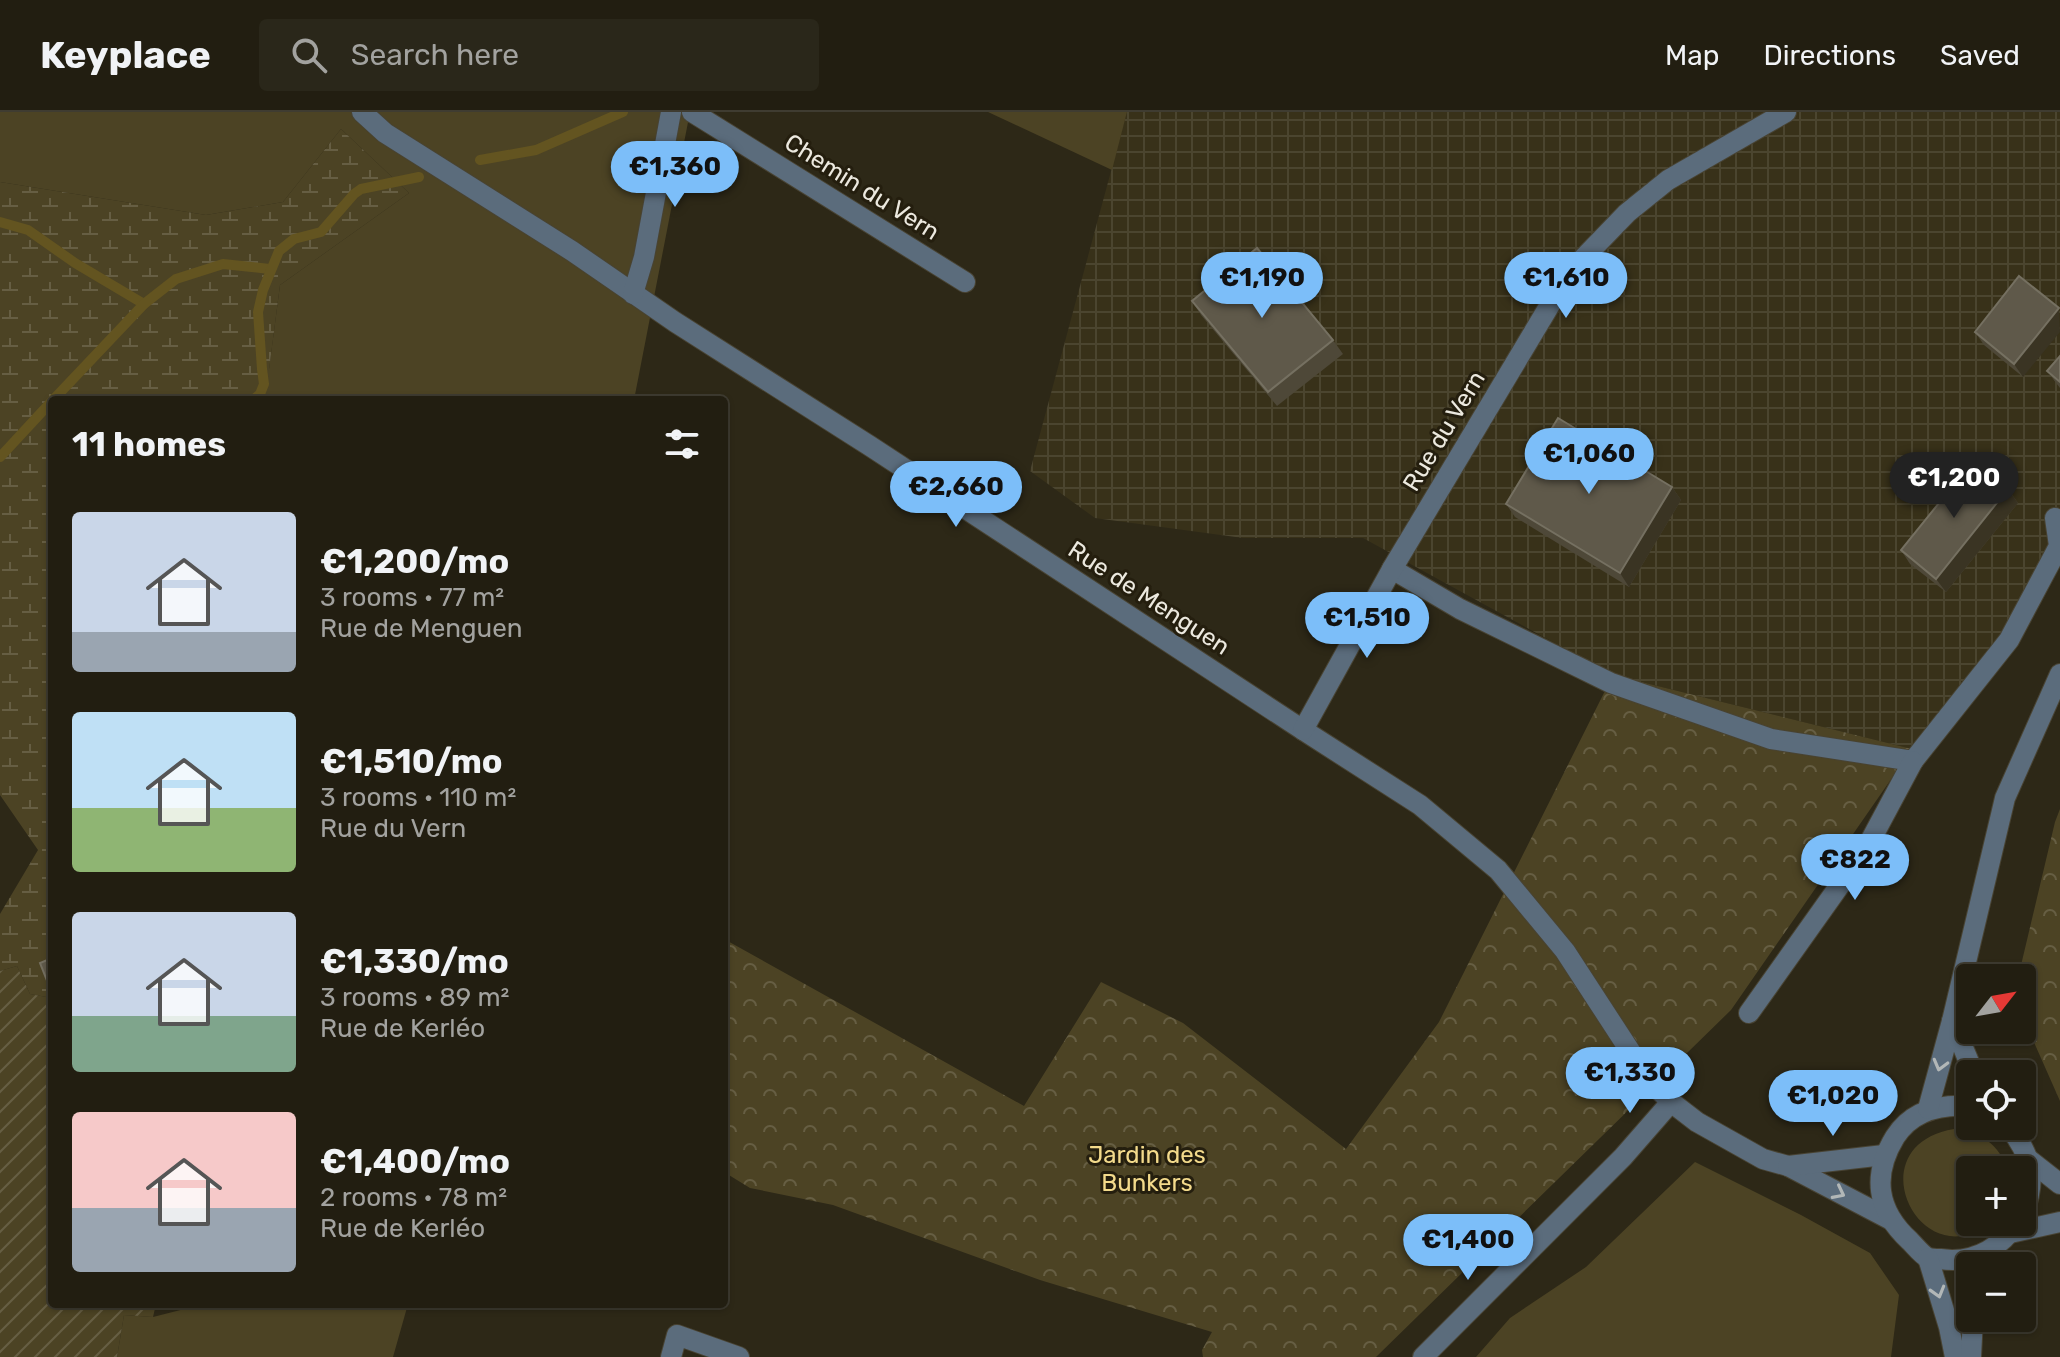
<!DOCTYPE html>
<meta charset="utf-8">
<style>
:root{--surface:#221e11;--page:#2a271a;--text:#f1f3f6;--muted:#a2a29f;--line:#3f3c31;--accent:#7cbef9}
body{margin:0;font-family:Rubik,sans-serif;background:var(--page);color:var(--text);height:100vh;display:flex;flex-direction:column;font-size:30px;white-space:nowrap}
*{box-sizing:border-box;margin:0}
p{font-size:26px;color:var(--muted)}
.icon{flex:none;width:44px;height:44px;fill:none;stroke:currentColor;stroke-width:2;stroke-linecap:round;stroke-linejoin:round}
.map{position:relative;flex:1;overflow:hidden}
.drawer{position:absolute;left:48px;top:284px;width:680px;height:912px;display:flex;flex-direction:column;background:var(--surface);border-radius:8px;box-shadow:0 2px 6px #0004,0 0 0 2px var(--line)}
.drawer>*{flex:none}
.needle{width:52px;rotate:59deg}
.tools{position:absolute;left:1956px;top:852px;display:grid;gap:16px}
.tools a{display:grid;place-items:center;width:80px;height:80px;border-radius:8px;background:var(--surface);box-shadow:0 2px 6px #0004,0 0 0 2px var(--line);font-size:40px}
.price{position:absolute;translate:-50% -68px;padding:0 18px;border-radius:28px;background:var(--accent);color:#111;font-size:26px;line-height:52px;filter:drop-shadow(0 2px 4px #0008)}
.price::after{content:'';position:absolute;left:50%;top:48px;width:24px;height:18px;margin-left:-12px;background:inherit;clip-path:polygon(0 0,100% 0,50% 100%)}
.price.active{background:#222;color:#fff}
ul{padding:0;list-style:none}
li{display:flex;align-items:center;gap:24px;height:200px;padding:0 24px}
li span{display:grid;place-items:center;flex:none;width:224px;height:160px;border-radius:8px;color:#555}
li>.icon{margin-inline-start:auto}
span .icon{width:96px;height:96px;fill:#fffc;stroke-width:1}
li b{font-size:34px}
h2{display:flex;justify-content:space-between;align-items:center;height:96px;padding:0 24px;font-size:34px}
header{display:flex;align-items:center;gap:48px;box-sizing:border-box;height:112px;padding:0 40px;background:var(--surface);border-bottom:2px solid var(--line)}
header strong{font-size:38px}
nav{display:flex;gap:44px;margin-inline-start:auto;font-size:28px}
.search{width:560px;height:72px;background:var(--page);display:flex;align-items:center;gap:20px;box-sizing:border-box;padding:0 28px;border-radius:8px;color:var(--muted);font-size:30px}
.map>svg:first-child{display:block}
.industrial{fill:url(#industrial-grid)}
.grass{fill:#4c4324}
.forest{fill:url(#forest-crowns)}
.wetland{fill:url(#wetland-marsh)}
.garden{fill:url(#garden-furrows)}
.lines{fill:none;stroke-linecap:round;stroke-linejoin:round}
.stream{stroke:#635420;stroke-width:10}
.minor-casing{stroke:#484333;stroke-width:22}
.tertiary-casing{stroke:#484333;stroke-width:22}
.minor{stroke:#5b6c7c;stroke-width:20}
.tertiary{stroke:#5b6c7c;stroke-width:20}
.wall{fill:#4e4838}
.shaded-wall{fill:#3a3423}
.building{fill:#5f594a;stroke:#757061;stroke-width:2}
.oneway{stroke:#b2b7b7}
.labels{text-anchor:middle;stroke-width:6;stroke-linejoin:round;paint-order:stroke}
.street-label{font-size:24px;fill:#ece9df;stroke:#241e0e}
.park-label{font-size:24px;fill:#f3da8b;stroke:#241e0e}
</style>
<header>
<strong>Keyplace</strong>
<div class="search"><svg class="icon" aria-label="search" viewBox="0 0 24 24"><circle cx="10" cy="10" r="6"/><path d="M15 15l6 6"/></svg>Search here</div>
<nav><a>Map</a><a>Directions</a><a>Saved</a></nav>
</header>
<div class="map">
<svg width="2060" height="1245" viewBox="0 0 2060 1245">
<defs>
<pattern id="industrial-grid" width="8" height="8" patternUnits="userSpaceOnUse" patternTransform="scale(2)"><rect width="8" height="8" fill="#383119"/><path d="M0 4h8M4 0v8" fill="none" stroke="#4b452f"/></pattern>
<pattern id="forest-crowns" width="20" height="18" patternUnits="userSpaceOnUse" patternTransform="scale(2)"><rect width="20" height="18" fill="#4c4324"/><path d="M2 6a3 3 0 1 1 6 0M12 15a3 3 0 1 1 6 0" fill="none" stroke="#665e43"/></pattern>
<pattern id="wetland-marsh" width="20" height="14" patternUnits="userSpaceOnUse" patternTransform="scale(2)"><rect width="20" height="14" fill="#4c4324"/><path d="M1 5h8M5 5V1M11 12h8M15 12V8" fill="none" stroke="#665e43"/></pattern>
<pattern id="garden-furrows" width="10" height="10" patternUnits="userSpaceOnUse" patternTransform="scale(2)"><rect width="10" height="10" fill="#4c4324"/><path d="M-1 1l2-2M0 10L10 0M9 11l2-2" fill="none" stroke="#665e43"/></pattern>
</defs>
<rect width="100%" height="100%" fill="#2d2817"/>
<!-- industrial -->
<polygon class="industrial" points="1127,0 2060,0 2060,451 1912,637 1613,563 1363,426 1243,426 1095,406 1030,359"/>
<!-- grass -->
<g class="grass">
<polygon points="0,0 690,0 634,288 251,288 269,257 280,173 409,81 341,17 283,90 206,103 0,70"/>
<polygon points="988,0 1127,0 1112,58"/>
<path d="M1954,1017c27,2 45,16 54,41h-38v52h21c-70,58 -137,-76 -37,-93z"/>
<polygon points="1695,1050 1801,1103 1870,1141 1899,1183 1891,1245 1476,1245 1510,1206 1586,1155"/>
<polygon points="204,1192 408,1192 393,1245 117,1245 124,1203 153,1205"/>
</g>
<!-- forest -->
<g class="forest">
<polygon points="1613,563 1912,637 1731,898 1376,1245 1203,1245 1202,1238 1212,1220 1040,1168 833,1093 750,1076 724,1060 724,827 1024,994 1101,870 1183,911 1346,1037 1439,910"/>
<polygon points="2060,697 2060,989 2022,903 2022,866 2018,866 2055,710"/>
</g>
<!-- wetland -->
<polygon class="wetland" points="341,17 409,81 280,173 269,258 251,288 52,288 52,886 30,882 17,854 0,859 0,802 38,738 0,683 0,70 206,103 283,90"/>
<!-- garden -->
<polygon class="garden" points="17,854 30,882 52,886 52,1192 156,1192 153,1205 124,1203 117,1245 0,1245 0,859"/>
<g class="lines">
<!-- stream -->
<g class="stream">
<polyline points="480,48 536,38 623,0"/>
<polyline points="0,110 28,118 75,151 144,192"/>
<polyline points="53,288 144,192 176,167 223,152 270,157"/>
<polyline points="253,288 260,282 264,272 262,257 258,200 263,178 279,139 294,127 321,120 354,82 361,77 419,65"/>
<polyline points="0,345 52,289"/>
</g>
<defs>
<g id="minor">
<polyline points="362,0 385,21 572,139 675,210 870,334 1303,618 1420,693 1498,758 1565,839 1649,968 1671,990 1697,1010 1763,1047 1788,1054 1891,1108"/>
<polyline points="692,0 965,170"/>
<polyline points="633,182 644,145 671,0"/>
<polyline points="1392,457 1460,497 1611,571 1771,627 1913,649 2009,528 2059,434 2055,406"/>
<polyline points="1303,618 1392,457 1569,161 1627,101 1668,68 1786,0"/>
<polyline points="1749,901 1867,735 1913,649"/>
<polyline points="2028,1047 2060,1072"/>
<polyline points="1788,1054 1884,1043"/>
<polyline points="2010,1121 2060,1110"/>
<polyline points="671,1245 677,1223 739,1245"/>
<polyline points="1423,1245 1623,1045 1671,990"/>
</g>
<g id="tertiary">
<polyline points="1952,909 1974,962"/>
<path d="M1970,994c-29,-2 -58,4 -75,31 -23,38 -19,73 15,104 5,5 12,14 18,17 4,1 8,1 12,1 34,5 59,-10 78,-37"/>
<polyline points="1928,997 1952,909 2005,686 2060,562"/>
<path d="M2008,1014c25,30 29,55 14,91"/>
<polyline points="1928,1146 1949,1215 1955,1245"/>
<polyline points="1971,1245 1973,1206"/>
</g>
</defs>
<!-- minor casing -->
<use href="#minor" class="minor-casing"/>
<!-- tertiary casing -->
<use href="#tertiary" class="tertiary-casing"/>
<!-- minor -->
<use href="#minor" class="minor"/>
<!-- tertiary -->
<use href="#tertiary" class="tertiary"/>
</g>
<!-- wall -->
<g class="wall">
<polygon points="2019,164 2023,265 1984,233 1975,220"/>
<polygon points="1192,189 1333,228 1343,242 1277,294 1201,203"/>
<polygon points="2060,244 2060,276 2047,259"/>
<polygon points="1672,375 1681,388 1629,475 1515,405 1506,392"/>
<polygon points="2008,377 2018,391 1946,480 1910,452 1901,438"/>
</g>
<!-- shaded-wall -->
<g class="shaded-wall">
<polygon points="2059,196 2060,220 2023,265 2014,252"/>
<polygon points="1672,375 1681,388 1629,475 1620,461"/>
<polygon points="2008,377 2018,391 1946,480 1936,467"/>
</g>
<!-- building -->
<g class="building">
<polygon points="1257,136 1333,228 1268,280 1192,189"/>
<polygon points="2019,164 2059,196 2014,252 1975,220"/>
<polygon points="2060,244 2060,270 2047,259"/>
<polygon points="1558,306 1672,375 1620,461 1506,392"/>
<polygon points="1973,349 2008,377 1936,467 1901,438"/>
<polygon points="52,846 52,875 50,876 40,851"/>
</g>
<!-- one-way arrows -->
<defs><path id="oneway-chevron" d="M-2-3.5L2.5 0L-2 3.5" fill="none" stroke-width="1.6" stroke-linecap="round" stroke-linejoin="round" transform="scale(2)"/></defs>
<g class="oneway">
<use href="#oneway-chevron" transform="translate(1940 953) rotate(105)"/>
<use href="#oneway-chevron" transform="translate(1839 1081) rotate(27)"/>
<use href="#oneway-chevron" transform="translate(1938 1180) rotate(74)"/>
</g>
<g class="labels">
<!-- street labels -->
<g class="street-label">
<text transform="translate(862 75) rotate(32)" y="8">Chemin du Vern</text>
<text transform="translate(1444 319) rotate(-59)" y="8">Rue du Vern</text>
<text transform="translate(1149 486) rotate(33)" y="8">Rue de Menguen</text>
</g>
<!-- park labels -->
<g class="park-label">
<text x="1147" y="1051">Jardin des<tspan x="1147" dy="28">Bunkers</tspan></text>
</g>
</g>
</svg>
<div class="tools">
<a><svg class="needle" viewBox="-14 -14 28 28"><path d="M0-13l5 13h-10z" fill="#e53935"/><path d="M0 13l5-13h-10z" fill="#a2a29f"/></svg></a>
<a><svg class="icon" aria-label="locate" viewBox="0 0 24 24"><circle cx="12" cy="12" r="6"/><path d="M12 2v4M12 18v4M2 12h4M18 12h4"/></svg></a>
<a>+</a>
<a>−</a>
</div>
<b class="price" style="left:675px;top:97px">€1,360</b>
<b class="price" style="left:1262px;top:208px">€1,190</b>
<b class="price" style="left:1566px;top:208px">€1,610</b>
<b class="price" style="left:1589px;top:384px">€1,060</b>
<b class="price active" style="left:1954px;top:408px">€1,200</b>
<b class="price" style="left:956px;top:417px">€2,660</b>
<b class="price" style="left:1367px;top:548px">€1,510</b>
<b class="price" style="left:1855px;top:790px">€822</b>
<b class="price" style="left:1630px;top:1003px">€1,330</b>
<b class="price" style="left:1833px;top:1026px">€1,020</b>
<b class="price" style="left:1468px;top:1170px">€1,400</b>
<section class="drawer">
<h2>11 homes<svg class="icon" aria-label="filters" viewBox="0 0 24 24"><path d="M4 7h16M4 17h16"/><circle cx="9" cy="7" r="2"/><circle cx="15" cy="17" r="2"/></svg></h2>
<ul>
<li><span style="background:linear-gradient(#c9d6e8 75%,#9aa5b1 0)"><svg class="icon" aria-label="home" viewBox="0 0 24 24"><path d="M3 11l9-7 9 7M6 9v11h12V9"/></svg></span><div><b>€1,200/mo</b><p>3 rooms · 77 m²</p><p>Rue de Menguen</p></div></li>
<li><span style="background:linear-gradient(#bfe0f5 60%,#8fb573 0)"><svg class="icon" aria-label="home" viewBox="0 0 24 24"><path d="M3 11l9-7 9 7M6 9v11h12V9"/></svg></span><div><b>€1,510/mo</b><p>3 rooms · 110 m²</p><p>Rue du Vern</p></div></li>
<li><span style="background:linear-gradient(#c9d6e8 65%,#7fa58c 0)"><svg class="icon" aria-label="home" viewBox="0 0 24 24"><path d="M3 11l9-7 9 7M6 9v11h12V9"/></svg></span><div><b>€1,330/mo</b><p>3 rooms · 89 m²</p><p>Rue de Kerléo</p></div></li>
<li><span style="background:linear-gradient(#f6c9c9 60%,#9aa5b1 0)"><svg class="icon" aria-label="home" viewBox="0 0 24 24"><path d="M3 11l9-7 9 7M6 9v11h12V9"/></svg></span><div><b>€1,400/mo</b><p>2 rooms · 78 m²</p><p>Rue de Kerléo</p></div></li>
</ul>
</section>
</div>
